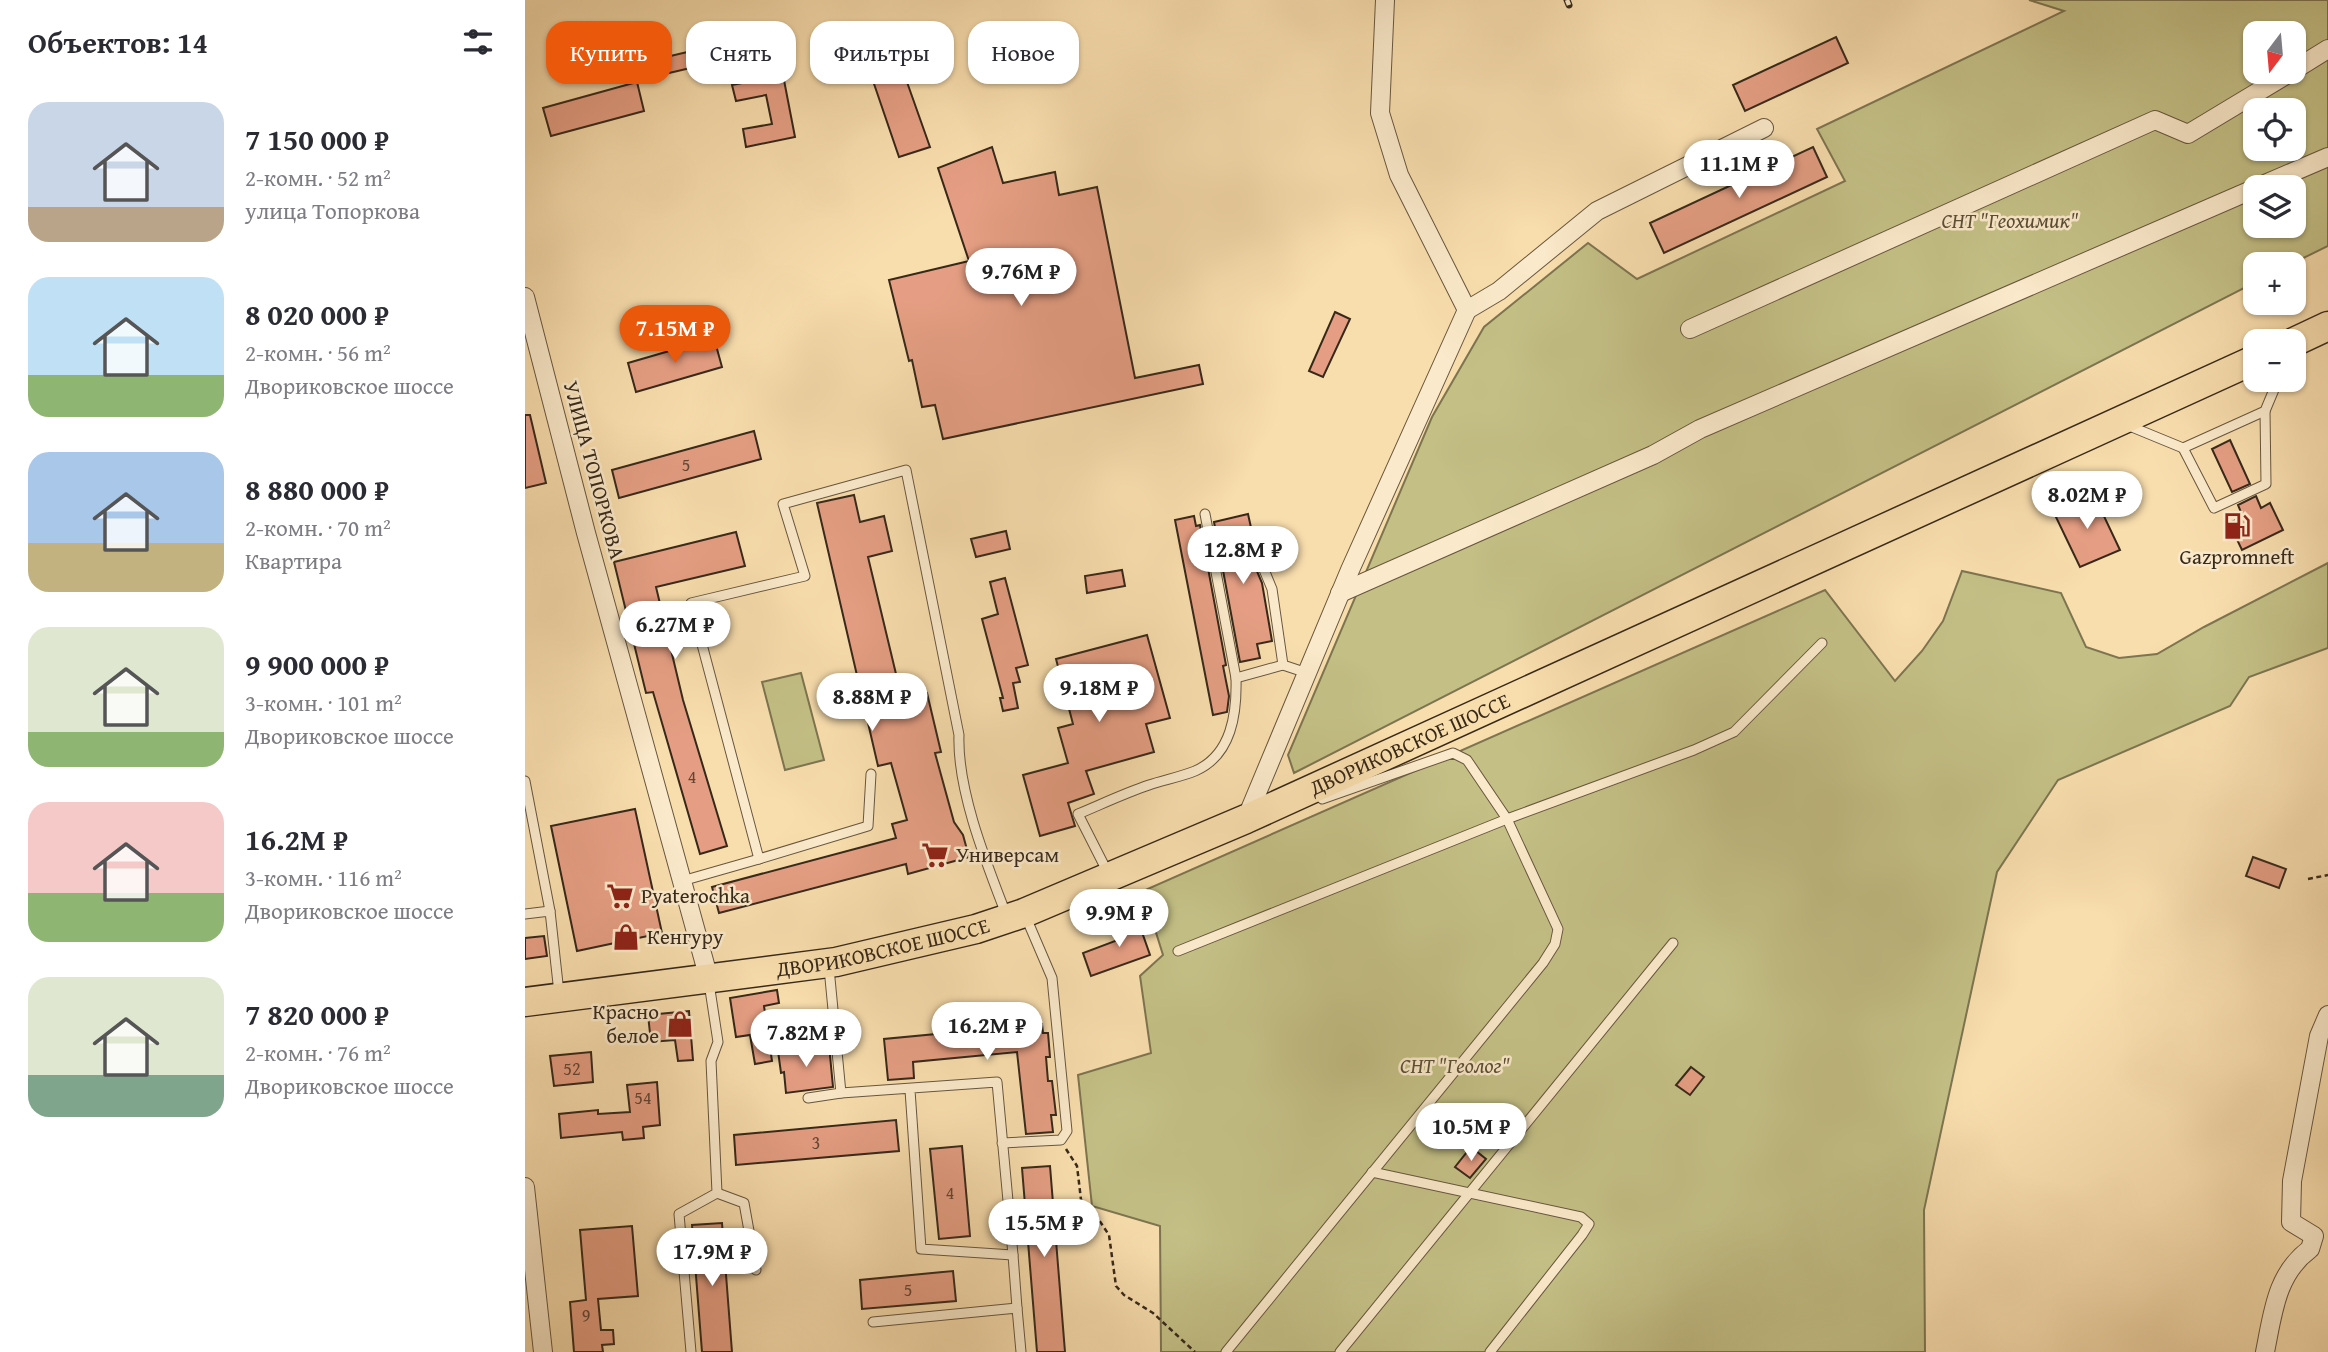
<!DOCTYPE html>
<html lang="ru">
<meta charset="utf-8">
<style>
:root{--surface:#fff;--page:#f2f2f3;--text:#2b2b33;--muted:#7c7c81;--accent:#ea580c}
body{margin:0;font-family:"Gentium Book Plus",serif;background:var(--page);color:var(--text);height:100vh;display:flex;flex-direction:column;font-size:26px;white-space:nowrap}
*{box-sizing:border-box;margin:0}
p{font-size:23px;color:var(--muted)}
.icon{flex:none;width:38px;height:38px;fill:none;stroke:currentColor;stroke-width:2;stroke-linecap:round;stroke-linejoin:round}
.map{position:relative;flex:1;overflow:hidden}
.side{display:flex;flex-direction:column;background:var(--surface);width:525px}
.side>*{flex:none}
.guide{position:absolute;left:21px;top:21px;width:665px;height:63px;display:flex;gap:14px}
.needle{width:46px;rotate:196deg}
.tools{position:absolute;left:1718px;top:21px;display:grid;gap:14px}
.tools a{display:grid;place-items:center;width:63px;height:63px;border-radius:14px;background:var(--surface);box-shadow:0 2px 5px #0004;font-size:35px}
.price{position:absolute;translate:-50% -60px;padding:0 16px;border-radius:24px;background:#fff;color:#222;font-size:23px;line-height:46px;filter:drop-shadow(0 2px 4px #0008)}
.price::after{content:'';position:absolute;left:50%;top:42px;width:21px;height:16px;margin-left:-10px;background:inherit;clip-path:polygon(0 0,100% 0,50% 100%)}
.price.current{background:var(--accent);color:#fff}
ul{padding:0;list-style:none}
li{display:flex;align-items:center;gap:21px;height:175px;padding:0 28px}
li span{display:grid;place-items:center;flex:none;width:196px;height:140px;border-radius:21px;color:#555}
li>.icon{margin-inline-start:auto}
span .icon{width:84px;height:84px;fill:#fffc;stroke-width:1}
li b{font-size:30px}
h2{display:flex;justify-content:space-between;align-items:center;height:84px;padding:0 28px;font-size:30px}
.pill{padding:0 24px;border-radius:21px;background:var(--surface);box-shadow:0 2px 5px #0004;font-size:24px;line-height:63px}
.pill.current{background:var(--accent);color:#fff}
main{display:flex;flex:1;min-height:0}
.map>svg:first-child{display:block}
.green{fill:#c3bf85;stroke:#7d7450;stroke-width:2;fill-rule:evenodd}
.building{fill:#e59e83;stroke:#37291a;stroke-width:2}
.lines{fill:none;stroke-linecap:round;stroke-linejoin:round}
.lane-casing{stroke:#67563f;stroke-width:11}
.street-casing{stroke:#67563f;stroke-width:20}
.primary-casing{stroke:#37291a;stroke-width:31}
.path{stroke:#37291a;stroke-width:2.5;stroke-dasharray:5 3.5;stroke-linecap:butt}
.lane{stroke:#fae9ca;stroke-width:9}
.street{stroke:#fae9ca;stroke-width:18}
.primary{stroke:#f8ddad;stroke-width:28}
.rail-casing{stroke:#37291a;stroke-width:7}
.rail{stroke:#fae9ca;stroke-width:4.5;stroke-dasharray:13;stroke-linecap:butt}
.labels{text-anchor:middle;stroke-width:5;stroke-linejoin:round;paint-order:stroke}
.number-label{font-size:18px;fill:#624634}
.park-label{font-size:21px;font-style:italic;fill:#5a4e35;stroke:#fae9ca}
.street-label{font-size:21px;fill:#37291a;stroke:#fae9ca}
.poi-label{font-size:21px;fill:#37291a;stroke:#fae9ca;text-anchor:start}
</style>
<main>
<section class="side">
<h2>Объектов: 14<svg class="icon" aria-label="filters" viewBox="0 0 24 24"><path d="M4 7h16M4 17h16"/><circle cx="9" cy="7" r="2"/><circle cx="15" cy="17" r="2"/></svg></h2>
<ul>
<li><span style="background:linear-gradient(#c9d6e8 75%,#b9a48a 0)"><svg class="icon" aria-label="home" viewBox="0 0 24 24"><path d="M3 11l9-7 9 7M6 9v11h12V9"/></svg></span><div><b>7 150 000 ₽</b><p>2-комн. · 52 m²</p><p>улица Топоркова</p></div></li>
<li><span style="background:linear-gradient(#bfe0f5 70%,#8fb573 0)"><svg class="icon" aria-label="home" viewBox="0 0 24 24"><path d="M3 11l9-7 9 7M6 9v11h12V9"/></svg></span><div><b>8 020 000 ₽</b><p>2-комн. · 56 m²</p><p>Двориковское шоссе</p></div></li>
<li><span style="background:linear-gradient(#a9c7e8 65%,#c2b280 0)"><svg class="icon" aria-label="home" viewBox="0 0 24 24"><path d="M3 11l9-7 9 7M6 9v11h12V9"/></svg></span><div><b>8 880 000 ₽</b><p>2-комн. · 70 m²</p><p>Квартира</p></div></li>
<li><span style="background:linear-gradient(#dfe7d0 75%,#8fb573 0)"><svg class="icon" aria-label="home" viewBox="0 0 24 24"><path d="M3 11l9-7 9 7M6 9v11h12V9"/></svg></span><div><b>9 900 000 ₽</b><p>3-комн. · 101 m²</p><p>Двориковское шоссе</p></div></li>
<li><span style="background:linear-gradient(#f6c9c9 65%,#8fb573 0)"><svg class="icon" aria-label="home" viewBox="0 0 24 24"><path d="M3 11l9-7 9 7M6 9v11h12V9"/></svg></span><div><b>16.2M ₽</b><p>3-комн. · 116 m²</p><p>Двориковское шоссе</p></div></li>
<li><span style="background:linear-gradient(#dfe7d0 70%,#7fa58c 0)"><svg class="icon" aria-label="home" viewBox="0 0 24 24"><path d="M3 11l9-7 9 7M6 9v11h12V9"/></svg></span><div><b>7 820 000 ₽</b><p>2-комн. · 76 m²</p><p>Двориковское шоссе</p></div></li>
</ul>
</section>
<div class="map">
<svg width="1803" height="1352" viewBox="0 0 1803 1352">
<rect width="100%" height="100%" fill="#f8ddad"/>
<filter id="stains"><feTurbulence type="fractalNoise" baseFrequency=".00286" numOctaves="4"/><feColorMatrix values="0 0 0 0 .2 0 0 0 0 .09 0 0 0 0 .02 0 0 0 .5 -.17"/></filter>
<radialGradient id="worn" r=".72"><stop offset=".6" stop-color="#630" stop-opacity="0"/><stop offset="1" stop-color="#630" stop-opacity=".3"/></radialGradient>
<!-- green -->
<g class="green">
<path d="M1504,0h299v246l-37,18h-35v18l-962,491 -6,-18 144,-338 52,-90 104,-84 49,36 208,-98 -28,-52 247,-118zM1731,33h38v39h-38zM1731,110h38v39h-38zM1731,187h38v39h-38z"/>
<polygon points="1803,563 1803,648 1724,677 1705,706 1533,780 1472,872 1399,1210 1400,1352 636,1352 635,1226 567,1206 553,1075 626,1053 615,976 638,955 618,891 1300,590 1370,681 1397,651 1418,621 1437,571 1536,593 1561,647 1594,658 1632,654 1679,627"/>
<polygon points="276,673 299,760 260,770 237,682"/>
</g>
<!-- building -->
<g class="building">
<polygon points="232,27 236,41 210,49 206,34"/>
<polygon points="1311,37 1323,63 1220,111 1208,85"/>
<polygon points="188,46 191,62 127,77 124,61"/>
<polygon points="377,68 405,147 374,157 347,78"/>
<polygon points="258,75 270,137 221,147 218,129 247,124 241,95 211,101 207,85"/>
<polygon points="112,82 119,111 26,136 18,108"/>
<polygon points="467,147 478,183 530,172 534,195 572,187 610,378 674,365 678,384 418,439 410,405 397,407 387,360 384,361 364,280 444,261 413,168"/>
<polygon points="1288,147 1302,177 1139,253 1125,223"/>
<polygon points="810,312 825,319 798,377 784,371"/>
<polygon points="189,338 197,367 111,392 103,363"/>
<polygon points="0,415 5,415 21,483 0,488"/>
<polygon points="229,431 236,459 94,498 87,470"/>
<polygon points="1705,440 1725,484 1707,492 1687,449"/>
<polygon points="1568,493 1595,550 1555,567 1529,513"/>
<polygon points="329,495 335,522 359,516 367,551 343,557 377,699 402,693 416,752 410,753 429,822 438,835 444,857 383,874 381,864 194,913 187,887 371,838 367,824 382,820 366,763 353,766 292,503"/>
<polygon points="1731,496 1736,508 1745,503 1758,530 1717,550 1704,523 1718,517 1713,505"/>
<polygon points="723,514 729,541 724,544 723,550 737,583 747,641 732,644 735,658 715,662 689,522"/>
<polygon points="669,516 671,526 675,525 701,665 698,666 704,696 702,712 688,715 650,520"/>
<polygon points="481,531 485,549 451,557 446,539"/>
<polygon points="211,532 220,566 131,587 158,700 202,846 175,854 128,692 121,693 89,562"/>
<polygon points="597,570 600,586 562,593 560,576"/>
<polygon points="480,578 503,665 491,668 495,682 488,683 493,708 478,711 475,698 478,698 457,619 473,614 465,582"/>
<polygon points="622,635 645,718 621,724 629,752 561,771 569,794 543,803 550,826 515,836 498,775 543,763 533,728 548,724 531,659"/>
<polygon points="110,809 137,933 52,951 26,826"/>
<polygon points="1728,857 1761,869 1754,888 1721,876"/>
<polygon points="612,918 625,955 566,976 558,953 593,940 589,927"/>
<polygon points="19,936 22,956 0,959 0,938"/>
<polygon points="252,990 254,1003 239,1006 247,1061 230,1064 225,1035 211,1037 205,998"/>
<polygon points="164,1011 168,1060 153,1061 150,1040 126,1042 123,1015"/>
<polygon points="517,1024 518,1033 523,1033 525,1057 521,1057 523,1081 527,1081 531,1115 526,1115 528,1132 501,1134 492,1052 388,1062 389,1078 363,1080 359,1039"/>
<polygon points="304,1045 308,1087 261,1093 259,1072 256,1073 253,1051"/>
<polygon points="66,1052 68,1082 29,1086 25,1056"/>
<polygon points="1166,1067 1179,1077 1165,1095 1151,1085"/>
<polygon points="132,1082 135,1125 118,1127 119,1138 98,1140 97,1132 36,1138 34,1114 73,1110 73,1114 105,1112 102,1085"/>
<polygon points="371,1120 374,1151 211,1165 209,1135"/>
<polygon points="437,1146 445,1236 414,1239 405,1149"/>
<polygon points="946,1147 961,1159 945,1178 930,1167"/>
<polygon points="525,1166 540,1352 512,1352 497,1168"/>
<polygon points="197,1223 207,1352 177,1352 167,1225"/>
<polygon points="107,1226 113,1296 73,1299 76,1330 88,1330 89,1344 77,1345 78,1352 49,1352 45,1302 61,1300 55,1230"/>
<polygon points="428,1271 431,1301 337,1309 335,1280"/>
</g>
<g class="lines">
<defs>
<g id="lane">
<polyline points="1602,425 1658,448 1740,411 1753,380"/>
<polyline points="1658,448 1689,508 1741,484 1740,411"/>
<polyline points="730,548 747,589 758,665 782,673"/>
<polyline points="711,678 758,665"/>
<path d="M346,774l-3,52 -109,33 -68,-256 114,-27 -22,-72 123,-34 53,265c-2,55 27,127 47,179"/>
<polyline points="0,781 25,911"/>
<path d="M583,873l-30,-59c24,-10 47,-21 71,-29 15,-5 31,-8 46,-14 37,-16 42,-58 41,-93l-31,-164"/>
<polyline points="157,881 234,859"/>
<polyline points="0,914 25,911 34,993"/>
<polyline points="653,951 982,819 1169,750 1209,732 1297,643"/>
<polyline points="316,1093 472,1082 488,1255 396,1249 385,1090"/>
<polyline points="283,1098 316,1093 304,968"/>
<polyline points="477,1143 536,1140 542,1131 527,978 500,915"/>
<polyline points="847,1172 1056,1217 1064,1224 1057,1235 965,1352"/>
<polyline points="192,1193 219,1203 231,1270"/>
<polyline points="488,1255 492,1308"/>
<polyline points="348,1322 492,1308 496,1352"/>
<polyline points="166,1352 154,1214 192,1193 186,1061 193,1042 184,983"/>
<polyline points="701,1352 1018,963 1030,944 1033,929 982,819 942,760 928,753 797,799"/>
<polyline points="815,1352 1148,943"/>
</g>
<g id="street">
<polyline points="1769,70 1803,49"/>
<polyline points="1733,187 1803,157"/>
<polyline points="0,297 61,533 184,979"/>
<polyline points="942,310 974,291 1072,211 1239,128"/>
<polyline points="1165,329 1630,120 1663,134 1766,72"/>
<polyline points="815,593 1128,455 1175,429 1731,188"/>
<polyline points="721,819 825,570 942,310 874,175 855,113 860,0"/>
<polyline points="0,1187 18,1352"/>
<path d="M1740,1352c8,-39 11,-78 45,-103l4,-13 -23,-14 1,-41 27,-145 9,-21"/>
</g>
<g id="primary">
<polyline points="1769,342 1803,326"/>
<path id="s1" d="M0,1002l311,-40 140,-33 48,-16 222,-94 1010,-460"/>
</g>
</defs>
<!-- lane casing -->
<use href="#lane" class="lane-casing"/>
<!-- street casing -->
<use href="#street" class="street-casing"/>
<!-- primary casing -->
<use href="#primary" class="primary-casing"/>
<!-- path -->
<g class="path">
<polyline points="1783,879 1803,875"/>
<polyline points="541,1149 552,1166 557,1208 572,1217 584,1235 591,1286 599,1295 628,1313 670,1352"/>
</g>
<!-- lane -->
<use href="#lane" class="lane"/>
<!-- street -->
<use href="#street" class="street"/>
<!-- primary -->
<use href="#primary" class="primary"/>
<defs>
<polyline id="rail" points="1042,0 1044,5"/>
</defs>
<!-- rail casing -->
<use href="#rail" class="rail-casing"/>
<!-- rail -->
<use href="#rail" class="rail"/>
</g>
<!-- icons -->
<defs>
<symbol id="fuel-bare" viewBox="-9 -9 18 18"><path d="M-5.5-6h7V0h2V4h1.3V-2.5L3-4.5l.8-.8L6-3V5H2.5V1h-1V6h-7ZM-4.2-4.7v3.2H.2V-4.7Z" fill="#8f2418" stroke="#fae9ca" stroke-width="2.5" paint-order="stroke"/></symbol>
<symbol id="supermarket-bare" viewBox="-9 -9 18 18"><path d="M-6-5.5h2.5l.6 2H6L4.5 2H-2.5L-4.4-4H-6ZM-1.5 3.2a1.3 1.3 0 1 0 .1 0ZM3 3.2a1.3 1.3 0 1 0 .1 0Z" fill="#8f2418" stroke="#fae9ca" stroke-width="2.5" paint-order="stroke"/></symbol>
<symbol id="shop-bare" viewBox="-9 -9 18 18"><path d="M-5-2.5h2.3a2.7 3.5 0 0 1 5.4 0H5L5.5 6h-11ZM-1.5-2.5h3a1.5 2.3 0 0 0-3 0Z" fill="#8f2418" stroke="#fae9ca" stroke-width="2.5" paint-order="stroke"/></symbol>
</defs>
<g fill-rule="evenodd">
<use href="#fuel-bare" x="1693" y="507" width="38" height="38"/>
<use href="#supermarket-bare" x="391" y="836" width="38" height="38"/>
<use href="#supermarket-bare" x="76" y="877" width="38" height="38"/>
<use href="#shop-bare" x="82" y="918" width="38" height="38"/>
<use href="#shop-bare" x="136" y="1005" width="38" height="38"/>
</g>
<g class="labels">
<!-- number labels -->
<g class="number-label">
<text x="161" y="471">5</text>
<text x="167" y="783">4</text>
<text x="47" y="1075">52</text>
<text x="118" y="1104">54</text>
<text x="291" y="1149">3</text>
<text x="425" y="1199">4</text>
<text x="383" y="1296">5</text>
<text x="61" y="1322">9</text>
</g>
<!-- park labels -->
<g class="park-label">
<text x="1485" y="228">СНТ "Геохимик"</text>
<text x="930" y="1073">СНТ "Геолог"</text>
</g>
<!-- street labels -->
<g class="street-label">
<text transform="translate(69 470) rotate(75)" y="7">УЛИЦА ТОПОРКОВА</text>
<text dy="7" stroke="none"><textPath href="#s1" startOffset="929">ДВОРИКОВСКОЕ ШОССЕ</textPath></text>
<text dy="7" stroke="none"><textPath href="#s1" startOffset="362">ДВОРИКОВСКОЕ ШОССЕ</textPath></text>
</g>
<!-- poi labels -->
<g class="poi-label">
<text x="1712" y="564" text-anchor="middle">Gazpromneft</text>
<text x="431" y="862">Универсам</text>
<text x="116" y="903">Pyaterochka</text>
<text x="122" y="944">Кенгуру</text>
<text x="134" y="1019" text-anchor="end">Красно<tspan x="134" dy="24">белое</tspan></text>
</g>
</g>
<rect width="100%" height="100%" filter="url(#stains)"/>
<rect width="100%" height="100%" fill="url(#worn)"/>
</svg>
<div class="tools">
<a><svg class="needle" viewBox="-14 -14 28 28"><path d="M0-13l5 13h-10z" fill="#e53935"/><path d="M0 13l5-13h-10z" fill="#7c7c81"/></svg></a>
<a><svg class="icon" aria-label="locate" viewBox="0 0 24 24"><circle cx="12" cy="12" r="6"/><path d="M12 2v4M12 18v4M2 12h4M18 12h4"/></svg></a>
<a><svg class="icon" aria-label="layers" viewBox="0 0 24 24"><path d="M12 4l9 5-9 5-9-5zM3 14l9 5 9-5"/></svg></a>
<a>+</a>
<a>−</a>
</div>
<b class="price" style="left:1214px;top:200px">11.1M ₽</b>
<b class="price" style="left:496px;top:308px">9.76M ₽</b>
<b class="price current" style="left:150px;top:365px">7.15M ₽</b>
<b class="price" style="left:1562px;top:531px">8.02M ₽</b>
<b class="price" style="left:718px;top:586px">12.8M ₽</b>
<b class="price" style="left:150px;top:661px">6.27M ₽</b>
<b class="price" style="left:574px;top:724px">9.18M ₽</b>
<b class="price" style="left:347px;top:733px">8.88M ₽</b>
<b class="price" style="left:594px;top:949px">9.9M ₽</b>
<b class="price" style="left:462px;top:1062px">16.2M ₽</b>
<b class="price" style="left:281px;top:1069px">7.82M ₽</b>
<b class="price" style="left:946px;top:1163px">10.5M ₽</b>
<b class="price" style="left:519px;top:1259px">15.5M ₽</b>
<b class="price" style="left:187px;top:1288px">17.9M ₽</b>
<div class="guide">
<a class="pill current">Купить</a>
<a class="pill">Снять</a>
<a class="pill">Фильтры</a>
<a class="pill">Новое</a>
</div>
</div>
</main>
